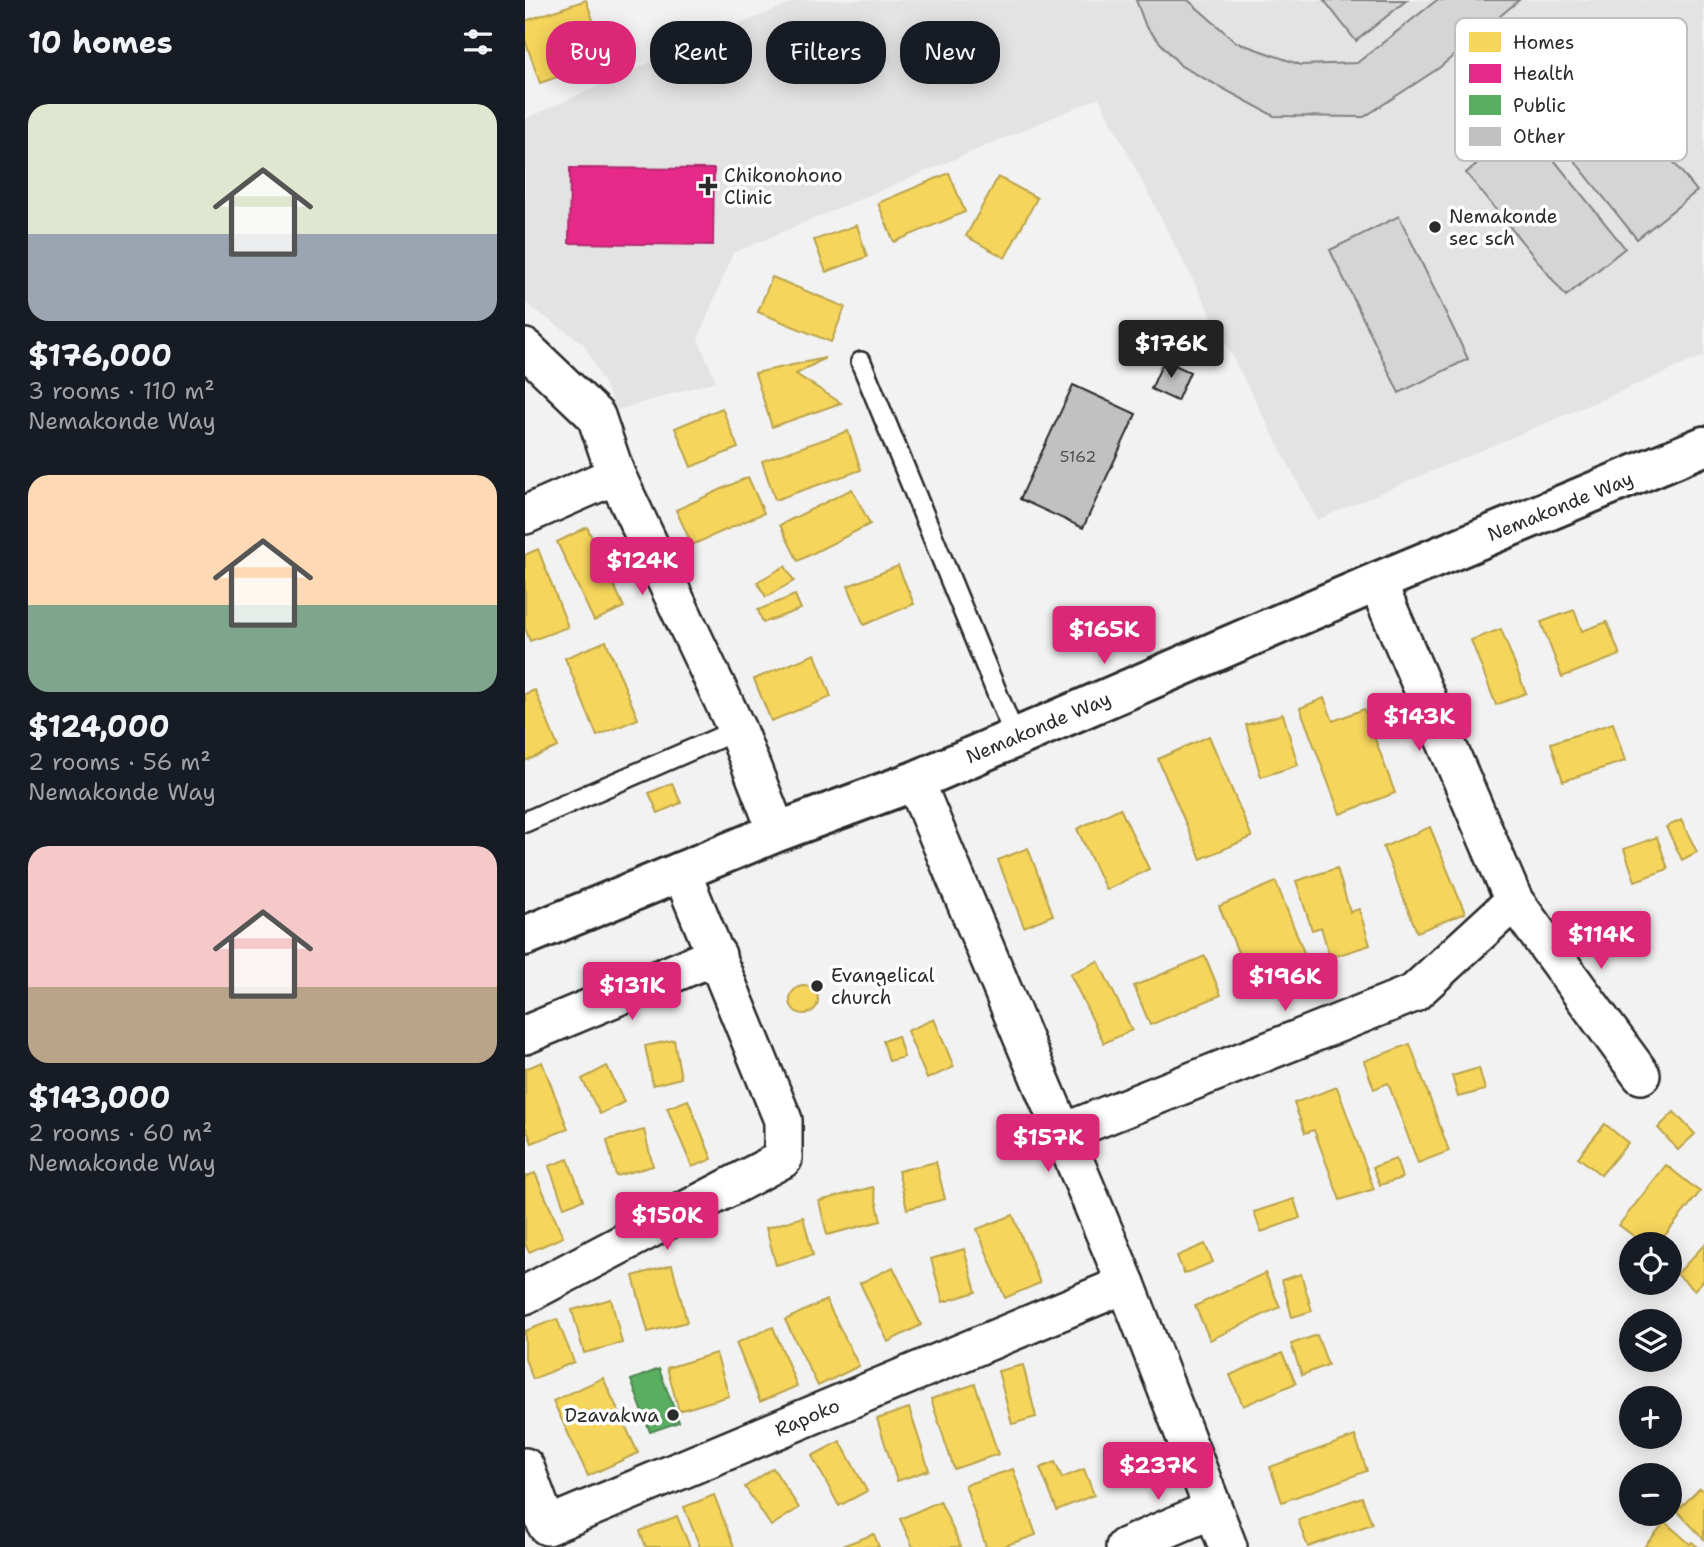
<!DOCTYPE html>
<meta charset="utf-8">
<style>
:root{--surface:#171b24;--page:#242831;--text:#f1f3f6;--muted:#9ea1a6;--accent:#db2777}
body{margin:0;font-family:"Shantell Sans",sans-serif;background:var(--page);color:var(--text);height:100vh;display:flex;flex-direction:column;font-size:26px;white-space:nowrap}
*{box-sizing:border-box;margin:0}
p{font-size:23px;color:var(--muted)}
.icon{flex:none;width:38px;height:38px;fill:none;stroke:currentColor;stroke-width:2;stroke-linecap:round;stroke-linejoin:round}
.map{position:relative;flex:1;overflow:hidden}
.sheet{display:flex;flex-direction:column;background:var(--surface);width:525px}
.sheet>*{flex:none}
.top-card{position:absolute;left:21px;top:21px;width:665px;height:63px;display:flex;gap:14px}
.buttons{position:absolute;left:1094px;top:1232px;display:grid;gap:14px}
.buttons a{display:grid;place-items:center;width:63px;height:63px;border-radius:50%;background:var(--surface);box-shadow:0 4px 18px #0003;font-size:35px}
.price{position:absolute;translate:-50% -60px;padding:0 16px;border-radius:7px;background:var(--accent);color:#fff;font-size:23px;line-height:46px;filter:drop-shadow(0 2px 4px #0008)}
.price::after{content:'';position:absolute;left:50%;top:42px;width:21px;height:16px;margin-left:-10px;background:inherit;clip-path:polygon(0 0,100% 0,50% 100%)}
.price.on{background:#222;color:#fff}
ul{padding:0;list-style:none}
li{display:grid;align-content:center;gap:14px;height:371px;padding:0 28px}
li span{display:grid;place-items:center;height:217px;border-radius:21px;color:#555}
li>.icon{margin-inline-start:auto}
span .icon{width:126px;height:126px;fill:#fffc;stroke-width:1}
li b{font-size:30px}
h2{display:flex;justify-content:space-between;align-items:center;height:84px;padding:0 28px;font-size:30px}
.chip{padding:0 24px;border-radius:28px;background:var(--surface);box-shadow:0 4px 18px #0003;font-size:24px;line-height:63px}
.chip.on{background:var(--accent);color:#fff}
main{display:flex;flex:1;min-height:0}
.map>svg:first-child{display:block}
.built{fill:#e3e3e3}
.green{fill:#d5d5d5;stroke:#808080;stroke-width:2}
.homes{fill:#f6d55c;stroke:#b9a24d;stroke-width:2}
.health{fill:#e7298a;stroke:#af2a6e;stroke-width:2}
.public{fill:#5aae61;stroke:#4c8751;stroke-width:2}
.building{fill:#c1c1c1;stroke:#2b2b2b;stroke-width:2}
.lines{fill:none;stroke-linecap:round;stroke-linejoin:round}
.service-casing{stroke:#2b2b2b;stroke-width:24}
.minor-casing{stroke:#2b2b2b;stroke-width:42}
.tertiary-casing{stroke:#2b2b2b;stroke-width:44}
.service{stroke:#fff;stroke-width:19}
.minor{stroke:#fff;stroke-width:37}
.tertiary{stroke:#fff;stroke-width:38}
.poi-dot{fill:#2b2b2b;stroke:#fff;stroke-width:2.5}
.labels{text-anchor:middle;stroke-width:7;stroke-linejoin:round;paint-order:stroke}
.number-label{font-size:16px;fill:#505050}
.poi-label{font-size:19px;fill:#2b2b2b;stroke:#fff;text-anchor:start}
.street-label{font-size:19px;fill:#2b2b2b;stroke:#fff}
.key{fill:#fff;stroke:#bfbfbf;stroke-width:2}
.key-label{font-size:19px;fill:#2b2b2b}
</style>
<main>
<section class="sheet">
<h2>10 homes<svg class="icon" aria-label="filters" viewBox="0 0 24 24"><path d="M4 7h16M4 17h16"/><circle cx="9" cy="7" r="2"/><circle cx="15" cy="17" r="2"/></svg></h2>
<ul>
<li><span style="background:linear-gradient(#dfe7d0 60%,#9aa5b1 0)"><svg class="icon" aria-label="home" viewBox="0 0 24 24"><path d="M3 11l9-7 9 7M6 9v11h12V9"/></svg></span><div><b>$176,000</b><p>3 rooms · 110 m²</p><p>Nemakonde Way</p></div></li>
<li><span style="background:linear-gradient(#ffd9b3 60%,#7fa58c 0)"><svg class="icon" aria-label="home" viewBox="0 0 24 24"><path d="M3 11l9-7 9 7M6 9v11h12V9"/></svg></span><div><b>$124,000</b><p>2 rooms · 56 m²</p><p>Nemakonde Way</p></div></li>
<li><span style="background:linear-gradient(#f6c9c9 65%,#b9a48a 0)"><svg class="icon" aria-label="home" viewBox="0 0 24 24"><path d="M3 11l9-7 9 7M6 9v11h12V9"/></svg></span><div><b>$143,000</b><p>2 rooms · 60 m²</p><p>Nemakonde Way</p></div></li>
</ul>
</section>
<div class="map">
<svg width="1179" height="1547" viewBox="0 0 1179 1547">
<rect width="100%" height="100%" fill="#f2f2f2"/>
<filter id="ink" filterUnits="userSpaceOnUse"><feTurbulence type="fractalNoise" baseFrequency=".0143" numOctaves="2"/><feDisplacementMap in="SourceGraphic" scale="14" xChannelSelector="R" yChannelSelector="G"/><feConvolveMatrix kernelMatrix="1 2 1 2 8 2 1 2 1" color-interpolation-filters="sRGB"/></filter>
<g filter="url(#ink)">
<!-- built -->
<polygon class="built" points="273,0 1179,0 1179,356 792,520 574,98 208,253 173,339 191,381 92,410 59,344 0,303 0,119 148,52"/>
<!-- green -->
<g class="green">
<polygon points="611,0 663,0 711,42 776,65 832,63 912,0 994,0 914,68 839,117 749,116 656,66 621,27"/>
<polygon points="799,0 882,0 831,41"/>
<polygon points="1072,67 1172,191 1112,239 1013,115"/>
<polygon points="1000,124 1100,248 1041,296 941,173"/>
<polygon points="874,216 943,359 874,393 805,250"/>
</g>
<!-- homes -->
<g class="homes">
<polygon points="61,0 82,60 15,83 0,40 0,21"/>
<polygon points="424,173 440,212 369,242 353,203"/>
<polygon points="473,177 512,198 480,258 441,236"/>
<polygon points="332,225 342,257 301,272 289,240"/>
<polygon points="247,277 320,307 306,342 233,312"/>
<polygon points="300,358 271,374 316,403 247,427 230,373"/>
<polygon points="197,408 213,448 166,467 150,428"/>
<polygon points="323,431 336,470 250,500 237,461"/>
<polygon points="223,477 239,513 167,545 151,510"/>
<polygon points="327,489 345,524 273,561 255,525"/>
<polygon points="62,527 99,607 69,621 32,542"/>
<polygon points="13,549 43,627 5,641 0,628 0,555"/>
<polygon points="260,566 269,581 241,597 232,582"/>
<polygon points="373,566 389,604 339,625 323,586"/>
<polygon points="270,595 276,609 238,623 233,610"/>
<polygon points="1049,610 1057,631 1082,622 1095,655 1037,677 1016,622"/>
<polygon points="976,629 1001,693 971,705 946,640"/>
<polygon points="81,641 113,719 72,736 40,658"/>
<polygon points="290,654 306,697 246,721 229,679"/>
<polygon points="10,690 33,747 0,761 0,694"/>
<polygon points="799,698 808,721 839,709 870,793 815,814 775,708"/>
<polygon points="758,714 773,765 736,777 721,725"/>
<polygon points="1088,723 1100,761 1038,781 1026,743"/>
<polygon points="684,736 727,837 676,859 633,759"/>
<polygon points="147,783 156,803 133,813 124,793"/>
<polygon points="595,808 624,869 581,890 552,829"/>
<polygon points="1156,820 1172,852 1157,860 1141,827"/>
<polygon points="905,827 940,913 892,932 858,847"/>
<polygon points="1132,837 1143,869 1110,881 1099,849"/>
<polygon points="503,848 528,915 499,927 473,860"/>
<polygon points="812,868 825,912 834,909 845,945 805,958 796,927 787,930 771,881"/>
<polygon points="751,882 787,973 751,988 737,955 717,962 694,906"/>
<polygon points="680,956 696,995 625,1025 609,986"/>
<polygon points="573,961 607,1030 579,1043 545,974"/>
<circle cx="279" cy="1000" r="14"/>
<polygon points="409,1019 429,1067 402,1079 382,1031"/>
<polygon points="373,1036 379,1057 364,1061 358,1041"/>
<polygon points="149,1040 156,1078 128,1085 120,1046"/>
<polygon points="885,1044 924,1151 893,1163 863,1083 849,1089 839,1061"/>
<polygon points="17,1062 43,1129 7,1143 0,1126 0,1069"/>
<polygon points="82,1066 99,1102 75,1114 57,1079"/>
<polygon points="954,1068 960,1090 933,1097 927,1076"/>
<polygon points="812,1087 849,1189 815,1200 789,1130 780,1133 769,1103"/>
<polygon points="163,1100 187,1159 167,1167 142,1108"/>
<polygon points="1149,1112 1170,1134 1153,1150 1133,1128"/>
<polygon points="1080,1124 1103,1143 1076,1175 1053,1157"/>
<polygon points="119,1130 128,1166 91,1176 82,1140"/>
<polygon points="43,1159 58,1200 39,1207 24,1166"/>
<polygon points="871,1159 877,1178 855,1185 848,1167"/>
<polygon points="411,1162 420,1199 382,1209 373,1171"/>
<polygon points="1141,1165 1175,1192 1133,1244 1119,1244 1094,1225"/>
<polygon points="10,1173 38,1237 4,1252 0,1244 0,1177"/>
<polygon points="348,1187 356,1221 302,1235 294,1201"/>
<polygon points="769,1199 775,1218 736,1232 729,1212"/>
<polygon points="488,1215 515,1283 480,1298 452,1229"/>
<polygon points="278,1217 288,1255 251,1265 241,1228"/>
<polygon points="680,1244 688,1262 659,1274 652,1256"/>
<polygon points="1179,1245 1179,1280 1169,1290 1152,1274"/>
<polygon points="439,1249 451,1292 418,1302 406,1259"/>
<polygon points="147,1265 162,1322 123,1332 108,1276"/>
<polygon points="368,1267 396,1325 363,1342 335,1283"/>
<polygon points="740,1273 755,1307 685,1340 670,1306"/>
<polygon points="776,1274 787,1311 767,1317 757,1280"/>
<polygon points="86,1299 97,1343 59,1353 47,1310"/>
<polygon points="301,1300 334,1366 293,1386 260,1320"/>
<polygon points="32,1319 49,1362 8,1379 0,1359 0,1331"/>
<polygon points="248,1327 272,1386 235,1402 211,1343"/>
<polygon points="792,1335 803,1365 777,1375 766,1344"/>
<polygon points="191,1353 204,1396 154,1411 142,1368"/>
<polygon points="757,1353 771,1383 718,1406 705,1375"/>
<polygon points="498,1365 511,1417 487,1424 473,1371"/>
<polygon points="78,1378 113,1453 63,1476 28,1401"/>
<polygon points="450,1384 473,1454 429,1469 406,1399"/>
<polygon points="384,1408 404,1470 372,1481 352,1419"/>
<polygon points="830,1436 842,1471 757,1502 745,1467"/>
<polygon points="315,1441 342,1491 314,1506 287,1456"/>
<polygon points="530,1462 537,1478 559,1469 569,1495 532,1510 515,1468"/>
<polygon points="248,1468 274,1508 246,1526 220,1487"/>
<polygon points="488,1469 511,1535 476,1547 461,1547 440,1485"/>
<polygon points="1175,1488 1179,1491 1179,1539 1152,1511"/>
<polygon points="189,1495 209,1547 175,1547 159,1507"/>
<polygon points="837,1497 847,1524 783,1547 773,1520"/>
<polygon points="415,1501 436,1547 388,1547 375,1519"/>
<polygon points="152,1516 165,1547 121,1547 115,1531"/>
<polygon points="1140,1522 1165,1544 1167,1542 1173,1547 1119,1547"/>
<polygon points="349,1534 354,1547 318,1547 317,1546"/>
</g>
<!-- health -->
<polygon class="health" points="45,168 189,169 188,245 44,243"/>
<!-- public -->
<polygon class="public" points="134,1369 154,1422 125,1432 106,1380"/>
<!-- building -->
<g class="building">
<polygon points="639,360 665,372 652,401 626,389"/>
<polygon points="548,385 611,414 558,528 495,499"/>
</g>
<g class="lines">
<defs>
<g id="service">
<polyline points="336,362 490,737"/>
<polyline points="0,822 212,730"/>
</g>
<g id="minor">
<polyline points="0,348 71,416 91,475 212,730 252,832"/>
<polyline points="0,515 91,475"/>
<polyline points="852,582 989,901 1116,1075"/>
<polyline points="390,781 601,1284 703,1547"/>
<polyline points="0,1035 192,955"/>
<polyline points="537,1133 889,993 989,901"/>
<polyline points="0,1295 258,1159 258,1120 156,871"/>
<polyline points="0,1467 22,1526 601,1284"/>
<polyline points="600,1547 688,1509"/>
</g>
<polyline id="tertiary" points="0,936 252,832 390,781 852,582 1179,446"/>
</defs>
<!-- service casing -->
<use href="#service" class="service-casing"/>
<!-- minor casing -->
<use href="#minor" class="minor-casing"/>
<!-- tertiary casing -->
<use href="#tertiary" class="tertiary-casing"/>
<!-- service -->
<use href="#service" class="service"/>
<!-- minor -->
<use href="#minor" class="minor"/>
<!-- tertiary -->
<use href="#tertiary" class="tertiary"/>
</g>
</g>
<!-- markers -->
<g class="poi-dot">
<path d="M179.5 175.5h7v7h7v7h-7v7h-7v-7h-7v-7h7z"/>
<circle cx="910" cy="227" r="7"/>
<circle cx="292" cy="986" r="7"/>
<circle cx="148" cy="1415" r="7"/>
</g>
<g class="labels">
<!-- number labels -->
<g class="number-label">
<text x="553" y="462">5162</text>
</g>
<!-- poi labels -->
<g class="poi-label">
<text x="199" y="182">Chikonohono<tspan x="199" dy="22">Clinic</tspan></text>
<text x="924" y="223">Nemakonde<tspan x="924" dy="22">sec sch</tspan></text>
<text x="306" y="982">Evangelical<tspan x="306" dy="22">church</tspan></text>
<text x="134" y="1422" text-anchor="end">Dzavakwa</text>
</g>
<!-- street labels -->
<g class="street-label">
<text transform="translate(1035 506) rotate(-22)" y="7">Nemakonde Way</text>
<text transform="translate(513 727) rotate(-23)" y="7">Nemakonde Way</text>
<text transform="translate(282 1417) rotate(-23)" y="7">Rapoko</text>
</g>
</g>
<!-- legend -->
<rect x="930" y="18" width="232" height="143" rx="10" class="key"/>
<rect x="944" y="32" width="32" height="20" fill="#f6d55c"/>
<rect x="944" y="64" width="32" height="19" fill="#e7298a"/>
<rect x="944" y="95" width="32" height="20" fill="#5aae61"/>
<rect x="944" y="127" width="32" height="19" fill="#c1c1c1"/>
<g class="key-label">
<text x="988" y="49">Homes</text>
<text x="988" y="80">Health</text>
<text x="988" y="112">Public</text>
<text x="988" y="143">Other</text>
</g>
</svg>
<div class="buttons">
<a><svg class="icon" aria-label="locate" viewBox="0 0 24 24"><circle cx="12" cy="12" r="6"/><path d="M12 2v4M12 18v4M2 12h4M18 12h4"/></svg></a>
<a><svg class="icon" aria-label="layers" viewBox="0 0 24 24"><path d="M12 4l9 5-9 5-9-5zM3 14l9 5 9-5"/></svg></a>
<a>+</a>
<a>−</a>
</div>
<b class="price on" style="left:646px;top:380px">$176K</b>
<b class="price" style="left:117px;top:597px">$124K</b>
<b class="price" style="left:579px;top:666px">$165K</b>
<b class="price" style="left:894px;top:753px">$143K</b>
<b class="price" style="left:1076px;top:971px">$114K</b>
<b class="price" style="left:760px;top:1013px">$196K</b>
<b class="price" style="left:107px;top:1022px">$131K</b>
<b class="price" style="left:523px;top:1174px">$157K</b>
<b class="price" style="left:142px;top:1252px">$150K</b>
<b class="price" style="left:633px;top:1502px">$237K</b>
<div class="top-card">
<a class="chip on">Buy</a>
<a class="chip">Rent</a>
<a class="chip">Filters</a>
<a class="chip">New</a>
</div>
</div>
</main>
